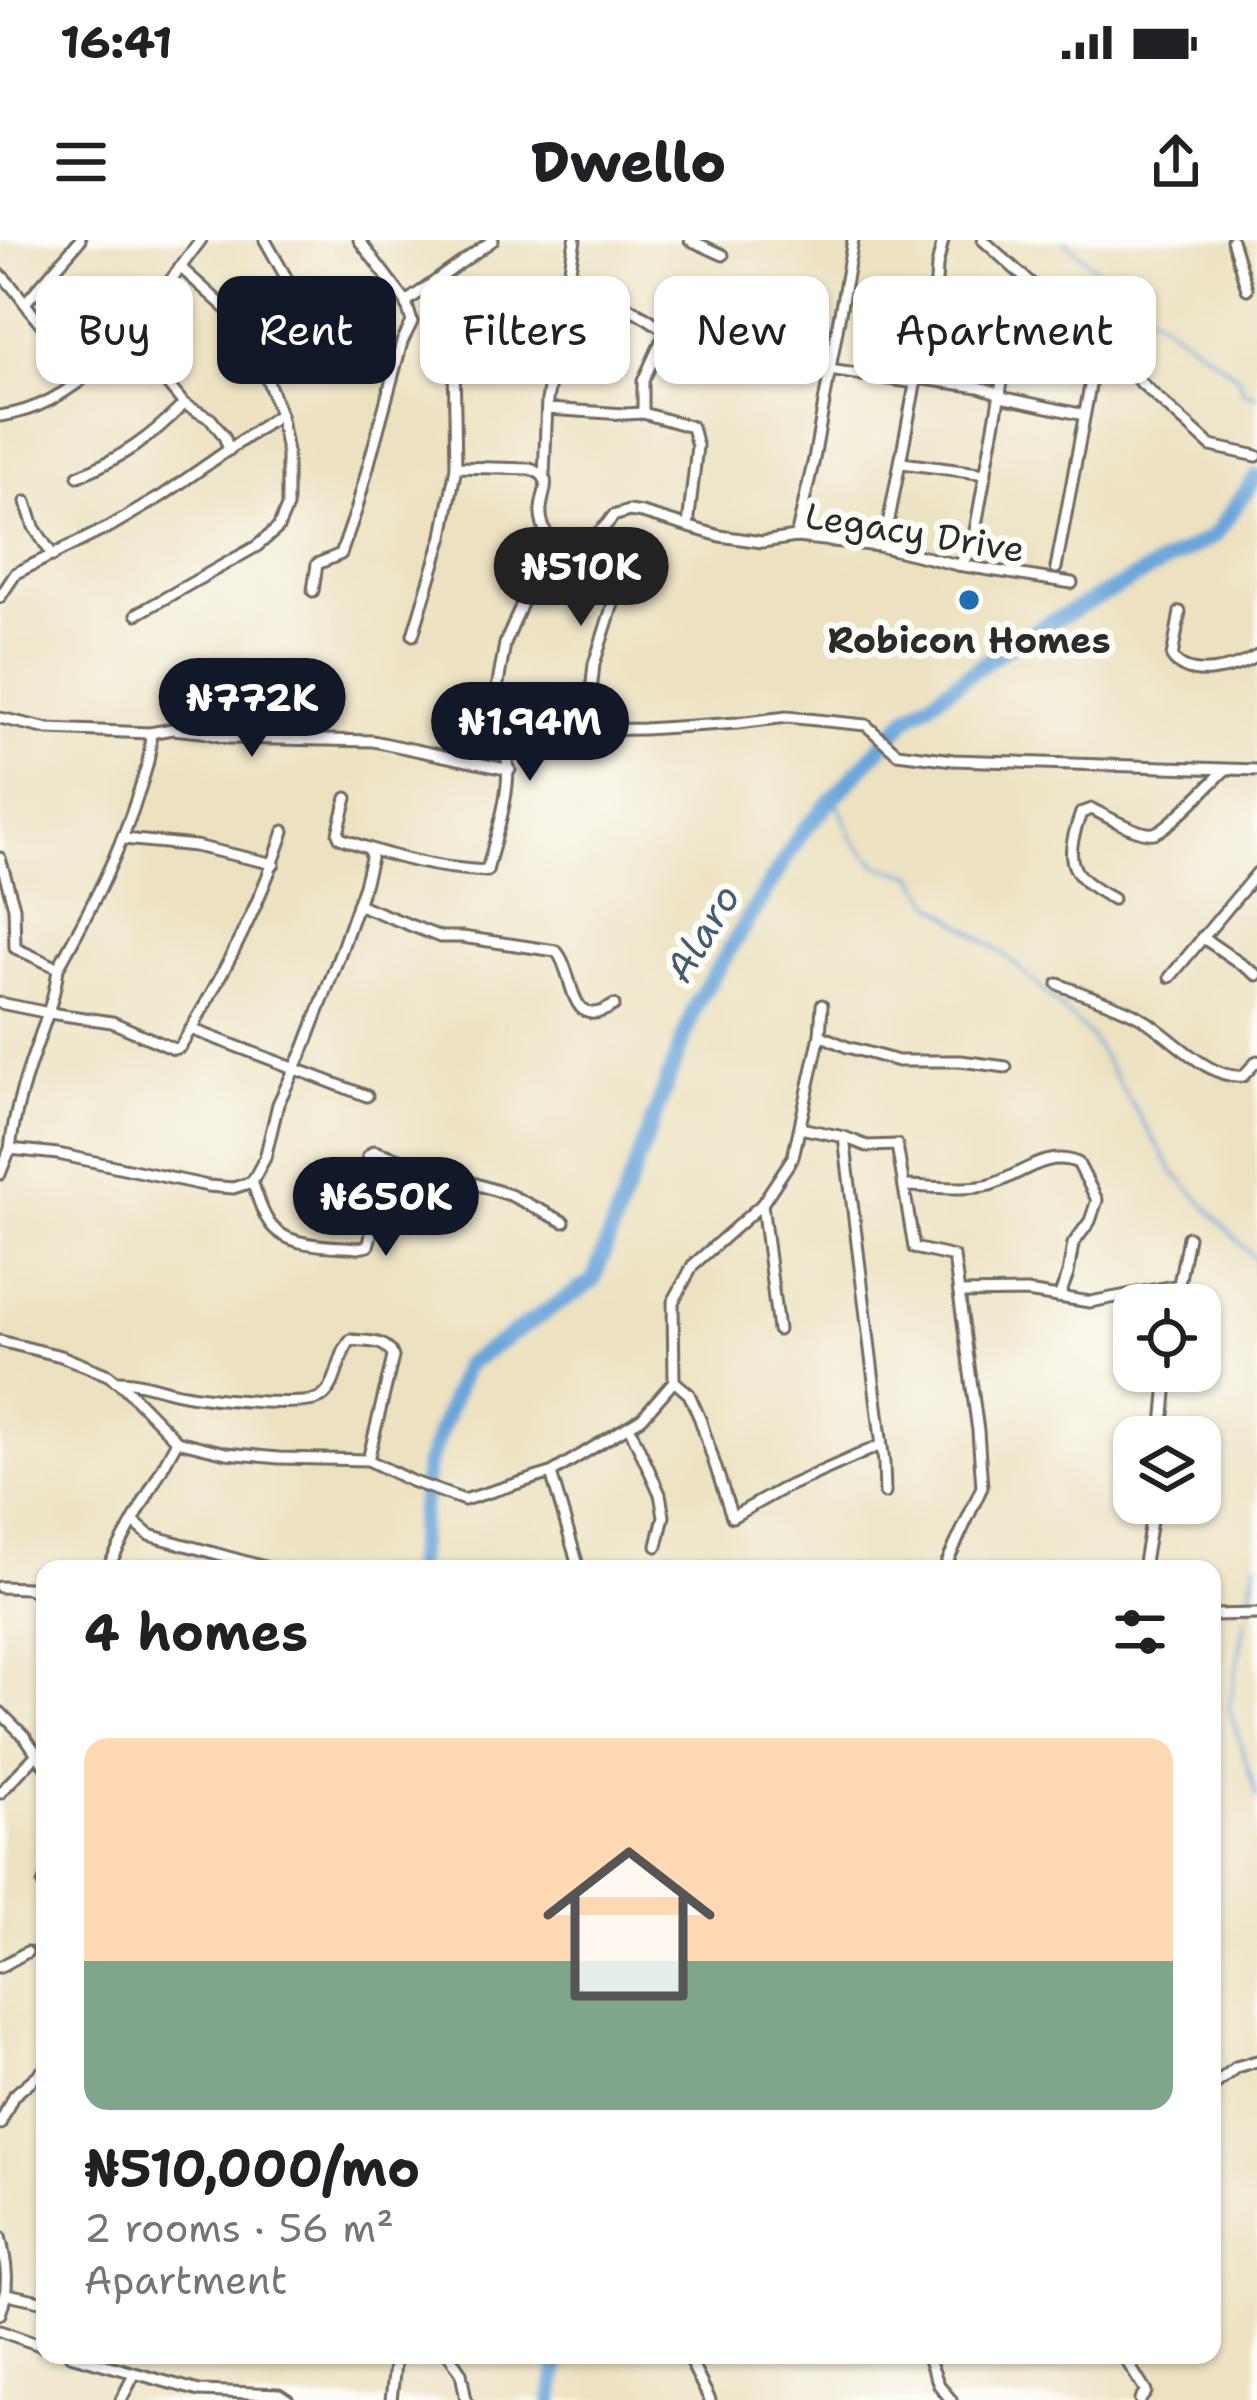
<!DOCTYPE html>
<meta charset="utf-8">
<style>
:root{--surface:#fff;--page:#f2f2f2;--text:#202124;--muted:#757577;--accent:#111827}
body{margin:0;font-family:"Shantell Sans",sans-serif;background:var(--page);color:var(--text);height:100vh;display:flex;flex-direction:column;font-size:45px;white-space:nowrap}
*{box-sizing:border-box;margin:0}
p{font-size:39px;color:var(--muted)}
.icon{flex:none;width:66px;height:66px;fill:none;stroke:currentColor;stroke-width:2;stroke-linecap:round;stroke-linejoin:round}
.map{position:relative;flex:1;overflow:hidden}
.side{position:absolute;left:36px;top:1320px;width:1185px;height:804px;display:flex;flex-direction:column;background:var(--surface);border-radius:24px;box-shadow:0 3px 9px #0004}
.side>*{flex:none}
.guide{position:absolute;left:36px;top:36px;width:1185px;height:108px;display:flex;gap:24px}
.tools{position:absolute;left:1113px;top:1044px;display:grid;gap:24px}
.tools a{display:grid;place-items:center;width:108px;height:108px;border-radius:24px;background:var(--surface);box-shadow:0 3px 9px #0004;font-size:60px}
.price{position:absolute;translate:-50% -102px;padding:0 27px;border-radius:42px;background:var(--accent);color:#fff;font-size:39px;line-height:78px;filter:drop-shadow(0 3px 6px #0008)}
.price::after{content:'';position:absolute;left:50%;top:72px;width:36px;height:27px;margin-left:-18px;background:inherit;clip-path:polygon(0 0,100% 0,50% 100%)}
.price.current{background:#222;color:#fff}
ul{padding:0;list-style:none}
li{display:grid;align-content:center;gap:24px;height:636px;padding:0 48px}
li span{display:grid;place-items:center;height:372px;border-radius:24px;color:#555}
li>.icon{margin-inline-start:auto}
span .icon{width:216px;height:216px;fill:#fffc;stroke-width:1}
li b{font-size:51px}
h2{display:flex;justify-content:space-between;align-items:center;height:144px;padding:0 48px;font-size:51px}
.pill{padding:0 42px;border-radius:24px;background:var(--surface);box-shadow:0 3px 9px #0004;font-size:42px;line-height:108px}
.pill.current{background:var(--accent);color:#fff}
.status{display:flex;justify-content:space-between;align-items:center;height:84px;padding:0 60px;background:var(--surface);direction:ltr}
.status svg{height:33px;fill:currentColor}
header{display:flex;justify-content:space-between;align-items:center;height:156px;padding:0 48px;background:var(--surface);font-size:54px;font-weight:800}
.map>svg:first-child{display:block}
.lines{fill:none;stroke-linecap:round;stroke-linejoin:round}
.stream{stroke:#6aa5da;stroke-width:3}
.river{stroke:#6aa5da;stroke-width:16}
.street-casing{stroke:#6f6b5f;stroke-width:15}
.street{stroke:#fff;stroke-width:9}
.poi-dot{fill:#1f6fb2;stroke:#fdfcf7;stroke-width:4.5}
.labels{text-anchor:middle;stroke-width:12;stroke-linejoin:round;paint-order:stroke}
.street-label{font-size:36px;fill:#2b2b2b;stroke:#fdfcf7}
.poi-label{font-size:36px;font-weight:bold;fill:#2b2b2b;stroke:#fdfcf7}
.water-label{font-size:39px;font-style:italic;fill:#445c71;stroke:#fdfcf7}
</style>
<div class="status"><b>16:41</b><svg viewBox="0 0 49 12"><path d="M0 12V9h3v3zM5 12V6h3v6zM10 12V3h3v9zM15 12V0h3v12zM26 1h20v11H26zM47 4h2v5h-2z"/></svg></div>
<header><svg class="icon" aria-label="menu" viewBox="0 0 24 24"><path d="M4 6h16M4 12h16M4 18h16"/></svg>Dwello<svg class="icon" aria-label="share" viewBox="0 0 24 24"><path d="M12 15V3M7 8l5-5 5 5M5 13v7h14v-7"/></svg></header>
<div class="map">
<svg width="1257" height="2160" viewBox="0 0 1257 2160">
<rect width="100%" height="100%" fill="#fdfcf7"/>
<filter id="ink" filterUnits="userSpaceOnUse"><feTurbulence type="fractalNoise" baseFrequency=".00833" numOctaves="2"/><feDisplacementMap in="SourceGraphic" scale="24" xChannelSelector="R" yChannelSelector="G"/><feConvolveMatrix kernelMatrix="1 2 1 2 8 2 1 2 1" color-interpolation-filters="sRGB"/></filter>
<filter id="wash" filterUnits="userSpaceOnUse"><feTurbulence type="fractalNoise" baseFrequency=".004" numOctaves="4" result="noise"/><feDisplacementMap in="SourceGraphic" scale="48" xChannelSelector="R" yChannelSelector="G"/><feGaussianBlur stdDeviation="2.7" result="paint"/><feColorMatrix in="noise" values="0 0 0 0 0 0 0 0 0 0 0 0 0 0 0 0 0 1.4 0 .05"/><feComposite in="paint" operator="in"/></filter>
<g filter="url(#wash)">
<rect width="100%" height="100%" fill="#ece1c0"/>
<g class="lines">
<!-- stream -->
<g class="stream">
<polyline points="1064,0 1123,53 1238,136 1243,151 1257,156"/>
<polyline points="835,556 853,600 878,626 914,635 933,664 1010,719 1090,796 1173,931 1255,1019 1257,1037"/>
<polyline points="1248,1370 1257,1321"/>
<polyline points="1246,1379 1229,1468 1257,1557"/>
</g>
<!-- river -->
<g class="river">
<polyline points="415,1329 427,1226 465,1125 593,1041 697,762 802,592 908,477 1014,402 1214,296 1257,236"/>
<polyline points="552,2160 559,2115"/>
</g>
</g>
</g>
<g filter="url(#ink)">
<g class="lines">
<defs>
<g id="street">
<polyline points="265,0 305,71"/>
<polyline points="690,0 723,15"/>
<polyline points="983,0 1211,206 1257,216"/>
<polyline points="1232,0 1247,49"/>
<path d="M0,34c18,16 28,36 44,53 16,16 41,24 61,34"/>
<polyline points="26,62 80,0"/>
<polyline points="406,62 493,0"/>
<path d="M458,74c15,-3 32,-6 44,-14 13,-9 1,-6 16,-10 52,-13 106,10 148,41l-23,50v32"/>
<polyline points="666,91 738,107"/>
<polyline points="122,98 160,135 184,164 211,179 224,196 229,210"/>
<polyline points="758,108 831,122"/>
<polyline points="829,130 916,143"/>
<polyline points="917,138 979,147 1001,154"/>
<polyline points="1001,157 1084,175"/>
<polyline points="547,169 625,174 643,173 692,187 697,206 688,286"/>
<path d="M0,176c92,-12 148,-108 201,-176"/>
<polyline points="902,223 986,234"/>
<path d="M78,236c44,-18 72,-38 106,-72"/>
<polyline points="544,237 547,160 575,0"/>
<polyline points="26,262 34,287 53,316"/>
<polyline points="796,297 814,219 853,0"/>
<path d="M549,299c29,5 47,3 64,-23l16,-5 13,2 78,23 42,6 34,-5 83,9 79,19 114,18"/>
<polyline points="879,306 885,300 928,78 935,58 937,26 943,0"/>
<polyline points="958,325 971,313 1018,54 1028,42"/>
<polyline points="1056,328 1095,119 1100,106"/>
<polyline points="313,351 317,324 341,314 356,271 402,102 412,82 406,62 359,0"/>
<polyline points="0,357 16,333 111,286 162,256 280,174"/>
<path d="M1180,372l-8,45c17,25 62,12 85,-1"/>
<polyline points="137,374 257,306 278,288 287,267 287,212 280,174 265,133 247,93 230,72 180,27"/>
<polyline points="413,395 443,296 456,227"/>
<polyline points="0,478 48,489 150,493 172,489 202,492 228,498 373,501 510,530"/>
<polyline points="502,491 644,489 738,483 787,477 866,485 897,513 953,520 1257,530"/>
<polyline points="574,491 582,485 589,472 594,424 613,364 609,313 602,291"/>
<path d="M347,558l-9,35 2,5c46,18 98,31 147,33 12,-50 37,-107 5,-154l13,-73 44,-105c-5,-9 -9,-18 -8,-29 1,-20 15,-33 -11,-41l-74,-2 -2,-106 4,-50 -12,-22 -12,-5"/>
<path d="M284,591c-22,69 -56,135 -93,198l176,67"/>
<polyline points="124,599 195,606 274,624"/>
<path d="M0,618l14,49 1,41 43,20c-3,30 -14,56 -24,85 -11,31 -20,63 -24,96"/>
<path d="M1113,659c-46,-24 -49,-39 -32,-86l11,-4c14,7 48,27 62,24 14,-3 58,-51 71,-63"/>
<path d="M357,664l83,33h22l94,14c19,19 11,85 58,54"/>
<polyline points="1202,697 1257,735"/>
<path d="M58,728c34,-62 61,-112 82,-180 6,-18 12,-35 10,-55"/>
<polyline points="1170,737 1257,633"/>
<path d="M1058,744c26,11 56,19 80,32 31,17 69,64 105,60l14,-15"/>
<polyline points="0,763 49,773 112,782 174,809 180,807 191,789"/>
<polyline points="822,765 820,795 793,917 762,964 693,1025 673,1062 674,1141 689,1154 700,1179 732,1277 782,1249 881,1205"/>
<polyline points="820,795 847,807 898,821 961,821 1006,827"/>
<polyline points="800,888 844,897 867,906 897,905 914,1008 954,1017 978,1191 982,1247 944,1329"/>
<polyline points="844,897 884,1223 885,1253"/>
<polyline points="0,934 10,909 58,914 208,946 233,948 252,942 265,918 278,864 304,809 340,714 364,645 371,618 370,611"/>
<path d="M252,942c5,12 8,26 15,37 16,30 62,26 91,29l10,-2 3,-11 -4,-72 1,-7 6,-5 136,44 54,27"/>
<path d="M904,946c24,0 63,5 86,-1 30,-9 56,-36 88,-22l19,37 -7,21 -17,23 -5,30 -9,23"/>
<polyline points="762,964 778,1090"/>
<polyline points="959,1053 1027,1052 1090,1062 1179,1045"/>
<polyline points="1175,1065 1188,997"/>
<polyline points="0,1101 61,1116 108,1135 123,1146 177,1201 226,1213 279,1218 368,1220 411,1241 464,1260 551,1233 579,1329"/>
<path d="M120,1141c22,0 43,10 64,13 22,4 123,15 138,3 17,-13 15,-42 29,-57 16,2 37,-1 42,17l-25,103"/>
<polyline points="629,1186 660,1254 664,1276 657,1306"/>
<polyline points="1162,1197 1168,1131"/>
<polyline points="551,1233 642,1178 674,1141"/>
<polyline points="134,1282 149,1295 272,1329"/>
<polyline points="107,1329 177,1201"/>
<polyline points="1143,1329 1154,1263"/>
<polyline points="0,1347 28,1348 45,1355"/>
<polyline points="1212,1375 1257,1374"/>
<polyline points="0,1472 26,1498 45,1526"/>
<polyline points="0,1553 37,1514"/>
<polyline points="45,1640 43,1644 45,1648"/>
<polyline points="0,1727 27,1712"/>
<polyline points="1212,1847 1236,1827 1257,1821"/>
<polyline points="0,1884 13,1856 45,1829"/>
<path d="M0,1997c7,27 10,50 0,77"/>
<polyline points="7,2054 45,2062"/>
<polyline points="0,2091 45,2107"/>
<polyline points="70,2115 199,2151 279,2154 288,2160"/>
<polyline points="449,2115 461,2133 466,2160"/>
<polyline points="687,2115 710,2160"/>
<polyline points="927,2115 939,2145 951,2160"/>
<polyline points="1123,2115 1146,2152 1140,2160"/>
<polyline points="121,2160 134,2135"/>
<polyline points="391,2160 396,2115"/>
</g>
</defs>
<!-- street casing -->
<use href="#street" class="street-casing"/>
<!-- street -->
<use href="#street" class="street"/>
</g>
</g>
<!-- markers -->
<circle class="poi-dot" cx="969" cy="360" r="12"/>
<g class="labels">
<!-- street labels -->
<g class="street-label">
<text transform="translate(915 292) rotate(9)" y="13">Legacy Drive</text>
</g>
<!-- poi labels -->
<g class="poi-label">
<text x="969" y="413">Robicon Homes</text>
</g>
<!-- water labels -->
<g class="water-label">
<text transform="translate(702 693) rotate(-59)" y="14">Alaro</text>
</g>
</g>
</svg>
<div class="tools">
<a><svg class="icon" aria-label="locate" viewBox="0 0 24 24"><circle cx="12" cy="12" r="6"/><path d="M12 2v4M12 18v4M2 12h4M18 12h4"/></svg></a>
<a><svg class="icon" aria-label="layers" viewBox="0 0 24 24"><path d="M12 4l9 5-9 5-9-5zM3 14l9 5 9-5"/></svg></a>
</div>
<b class="price current" style="left:581px;top:389px">₦510K</b>
<b class="price" style="left:252px;top:520px">₦772K</b>
<b class="price" style="left:530px;top:544px">₦1.94M</b>
<b class="price" style="left:386px;top:1019px">₦650K</b>
<div class="guide">
<a class="pill">Buy</a>
<a class="pill current">Rent</a>
<a class="pill">Filters</a>
<a class="pill">New</a>
<a class="pill">Apartment</a>
</div>
<section class="side">
<h2>4 homes<svg class="icon" aria-label="filters" viewBox="0 0 24 24"><path d="M4 7h16M4 17h16"/><circle cx="9" cy="7" r="2"/><circle cx="15" cy="17" r="2"/></svg></h2>
<ul>
<li><span style="background:linear-gradient(#ffd9b3 60%,#7fa58c 0)"><svg class="icon" aria-label="home" viewBox="0 0 24 24"><path d="M3 11l9-7 9 7M6 9v11h12V9"/></svg></span><div><b>₦510,000/mo</b><p>2 rooms · 56 m²</p><p>Apartment</p></div></li>
</ul>
</section>
</div>
